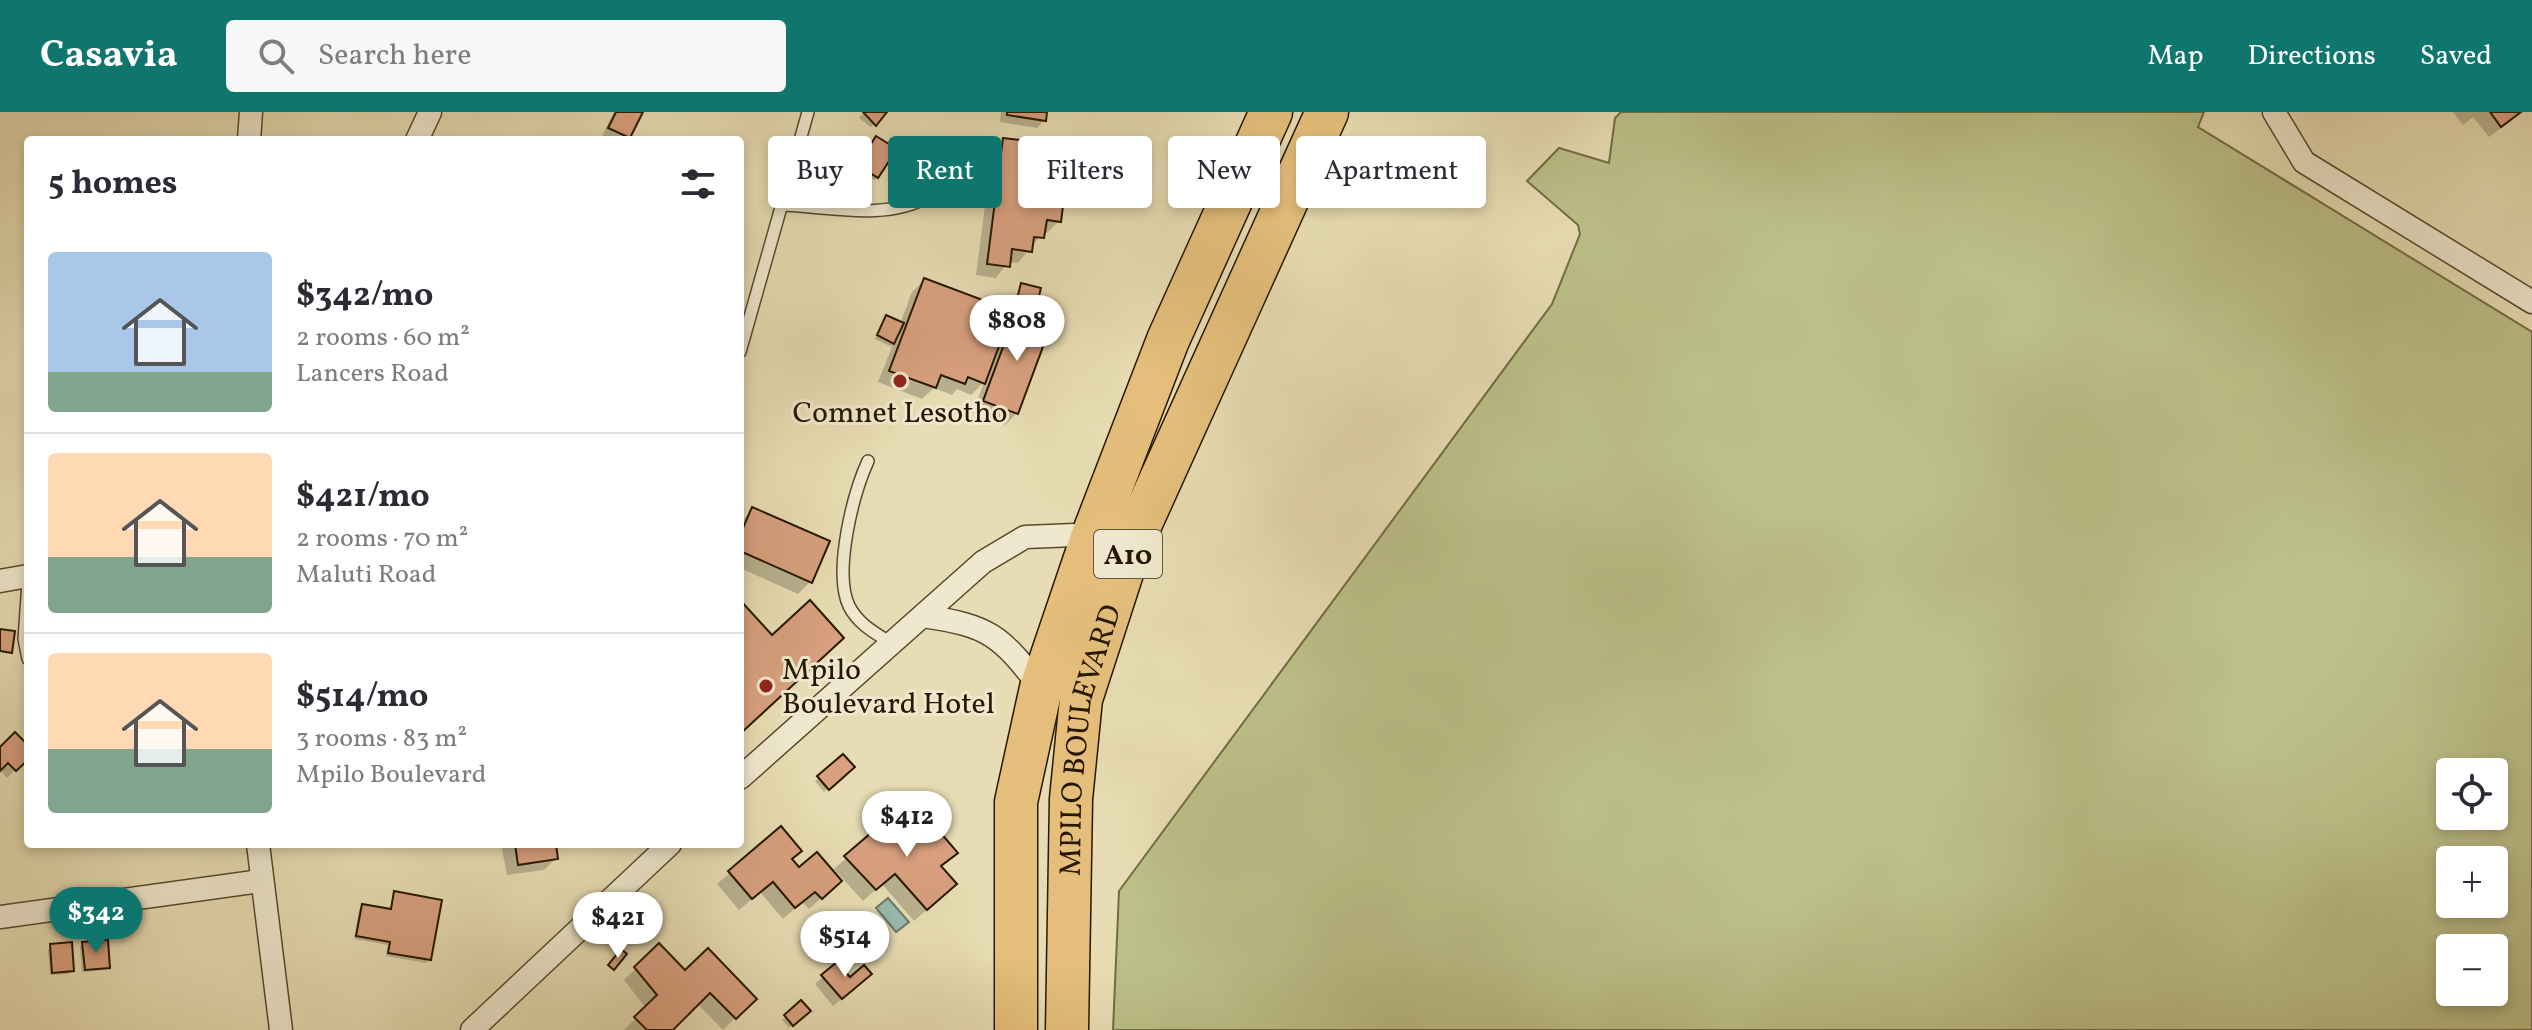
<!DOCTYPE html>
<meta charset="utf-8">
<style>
:root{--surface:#fff;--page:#f7f7f7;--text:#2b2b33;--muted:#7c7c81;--line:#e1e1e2;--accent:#0f766e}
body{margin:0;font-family:Vollkorn,serif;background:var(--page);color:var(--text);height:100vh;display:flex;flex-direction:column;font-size:30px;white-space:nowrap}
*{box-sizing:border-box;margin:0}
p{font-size:26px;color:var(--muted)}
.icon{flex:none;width:44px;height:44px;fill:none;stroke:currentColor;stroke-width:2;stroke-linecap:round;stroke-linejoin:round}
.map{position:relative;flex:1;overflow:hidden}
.panel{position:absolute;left:24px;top:24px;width:720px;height:712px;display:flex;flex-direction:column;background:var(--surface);border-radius:8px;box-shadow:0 4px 12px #0003}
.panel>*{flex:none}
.guide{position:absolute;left:768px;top:24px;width:760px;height:72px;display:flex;gap:16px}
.controls{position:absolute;left:2436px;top:646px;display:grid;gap:16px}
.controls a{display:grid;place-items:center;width:72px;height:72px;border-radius:8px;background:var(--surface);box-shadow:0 4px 12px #0003;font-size:40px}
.price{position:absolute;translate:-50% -68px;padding:0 18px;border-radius:28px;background:#fff;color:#222;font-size:26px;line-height:52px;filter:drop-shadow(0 2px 4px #0008)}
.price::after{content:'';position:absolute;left:50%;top:48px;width:24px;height:18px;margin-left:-12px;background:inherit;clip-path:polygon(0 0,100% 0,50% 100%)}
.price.current{background:var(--accent);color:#fff}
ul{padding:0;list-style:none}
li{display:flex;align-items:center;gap:24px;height:200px;padding:0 24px}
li+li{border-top:2px solid var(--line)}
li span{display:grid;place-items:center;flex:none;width:224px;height:160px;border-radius:8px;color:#555}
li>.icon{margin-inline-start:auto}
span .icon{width:96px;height:96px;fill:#fffc;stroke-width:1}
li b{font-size:34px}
h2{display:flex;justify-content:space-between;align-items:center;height:96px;padding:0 24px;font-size:34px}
.pill{padding:0 28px;border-radius:8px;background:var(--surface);box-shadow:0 4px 12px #0003;font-size:28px;line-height:72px}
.pill.current{background:var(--accent);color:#fff}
header{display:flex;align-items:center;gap:48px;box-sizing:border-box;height:112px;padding:0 40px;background:var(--accent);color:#fff}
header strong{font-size:38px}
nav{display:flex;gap:44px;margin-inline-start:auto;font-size:28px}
.search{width:560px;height:72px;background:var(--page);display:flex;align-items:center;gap:20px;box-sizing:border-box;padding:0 28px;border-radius:8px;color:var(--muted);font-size:30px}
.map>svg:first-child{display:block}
.green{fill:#bcbf88;stroke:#726c44;stroke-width:2;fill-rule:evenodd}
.water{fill:#97bbaf;stroke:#6b7a69;stroke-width:2}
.shadow{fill:#0003}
.building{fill:#d8a07e;stroke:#281801;stroke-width:2}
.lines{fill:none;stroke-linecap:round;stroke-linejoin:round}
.lane-casing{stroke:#58492e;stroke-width:14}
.street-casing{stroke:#58492e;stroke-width:25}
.highway-casing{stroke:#281801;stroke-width:45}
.lane{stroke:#efe8ce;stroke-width:11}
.street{stroke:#efe8ce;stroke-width:22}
.highway{stroke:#e4be7a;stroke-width:42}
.poi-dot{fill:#8f2418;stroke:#efe8ce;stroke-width:3}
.labels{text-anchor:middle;stroke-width:6;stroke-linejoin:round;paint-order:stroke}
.shield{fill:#efe8ce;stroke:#64563e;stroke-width:2}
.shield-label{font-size:28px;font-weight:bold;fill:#281801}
.poi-label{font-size:30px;fill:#281801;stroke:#efe8ce}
.street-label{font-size:30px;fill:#281801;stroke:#efe8ce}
</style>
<header>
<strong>Casavia</strong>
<div class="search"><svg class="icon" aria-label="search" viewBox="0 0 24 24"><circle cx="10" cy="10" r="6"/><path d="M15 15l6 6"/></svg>Search here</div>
<nav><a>Map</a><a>Directions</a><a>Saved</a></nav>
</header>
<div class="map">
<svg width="2532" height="918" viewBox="0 0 2532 918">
<rect width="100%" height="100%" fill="#e7dcb3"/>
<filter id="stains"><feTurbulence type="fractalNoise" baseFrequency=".0025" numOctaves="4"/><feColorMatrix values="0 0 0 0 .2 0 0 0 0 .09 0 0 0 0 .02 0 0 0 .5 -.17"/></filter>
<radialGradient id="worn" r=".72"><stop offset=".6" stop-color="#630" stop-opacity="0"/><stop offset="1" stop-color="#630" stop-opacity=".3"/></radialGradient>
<!-- green -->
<path class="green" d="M1621,0h583l-6,15 334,205v698h-1419l6,-139 433,-587 28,-70 -2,-9 -51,-44 32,-33 50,15 6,-45zM2494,660v44h-44v-44zM2450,748h44v44h-44zM2450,836h44v44h-44z"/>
<!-- water -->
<polygon class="water" points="888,786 909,810 896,820 876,796"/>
<!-- shadow -->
<g class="shadow">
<polygon points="614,0 641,0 626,28 602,24"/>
<polygon points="864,0 884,0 871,15 859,6"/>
<polygon points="1001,0 1045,0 1044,8 1037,16 1000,10"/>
<polygon points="2453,0 2522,0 2489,25 2473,5 2463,13"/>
<polygon points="1004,28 1039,60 1059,109 1047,121 1043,121 1018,151 1008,150 996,166 976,163 992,40"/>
<polygon points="873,30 877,65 874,68 856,57"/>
<polygon points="924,168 1004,215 1016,202 1017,301 1005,313 973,301 984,270 971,283 957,277 952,283 934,276 922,287 878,270 892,235 875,227 886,205 900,212 912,180"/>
<polygon points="1022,173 1033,199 1030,203 1013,198"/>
<polygon points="753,397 810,470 798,482 740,456 740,411"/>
<polygon points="28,636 28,645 7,666 0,658 0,638"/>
<polygon points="843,644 852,655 824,680 815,669"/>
<polygon points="885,712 895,724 940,755 942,784 914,809 882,772 863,789 834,757"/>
<polygon points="780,717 790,747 827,781 809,797 802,790 783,807 760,780 739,798 717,772"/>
<polygon points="501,732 554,732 556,746 544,758 507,763"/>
<polygon points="395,782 429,847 426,851 386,844 388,833 354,827 359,798 362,794 389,799"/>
<polygon points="83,832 108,855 105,858 82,860 80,835"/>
<polygon points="51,834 72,859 68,862 50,863 48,838"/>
<polygon points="659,834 685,861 754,887 723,918 697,891 670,918 624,918 646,896 624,868"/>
<polygon points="823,865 850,868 862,870 833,894 815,872"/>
<polygon points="801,890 808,899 789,916 782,908"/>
</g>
<!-- building -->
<g class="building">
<polygon points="616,0 643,0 630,26 608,16"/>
<polygon points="863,0 887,0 876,14"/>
<polygon points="1007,0 1047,0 1046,9 1007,3"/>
<polygon points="2490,0 2521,0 2501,15"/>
<polygon points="876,24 897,37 878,66 858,53"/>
<polygon points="1003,26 1045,31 1041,58 1067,61 1061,110 1047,108 1044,126 1034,125 1032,140 1012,137 1010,155 987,152"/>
<polygon points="924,166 1012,199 985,272 968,265 965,272 941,263 936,276 889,259"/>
<polygon points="1021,171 1041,176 1035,200 1015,195"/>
<polygon points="1016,200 1051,213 1018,302 983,289"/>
<polygon points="886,203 904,211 894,232 877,223"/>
<polygon points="752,395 830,429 812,471 740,439 740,423"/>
<polygon points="740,488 772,523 810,488 844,526 740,622"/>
<polygon points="0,517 15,519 12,541 0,539"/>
<polygon points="15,620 28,633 28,648 16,659 8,651 0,659 0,635"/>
<polygon points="843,642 855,655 829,678 817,664"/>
<polygon points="921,698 958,741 941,754 957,772 927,798 895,762 876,778 844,744 885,709 895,721"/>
<polygon points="781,714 802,739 792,747 799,755 817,740 842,769 822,787 815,780 795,796 773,770 752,787 728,759"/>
<polygon points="515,732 556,732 558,747 518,753"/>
<polygon points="394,779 442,788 431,848 388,841 390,830 356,824 362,792 391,797"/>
<polygon points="108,828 110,856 85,858 82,830"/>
<polygon points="72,830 74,859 52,861 50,832"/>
<polygon points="659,831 685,858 708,836 757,887 736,907 710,881 673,918 647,918 634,905 657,883 634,855"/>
<polygon points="621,837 627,842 614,858 608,853"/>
<polygon points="837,850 850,865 864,853 872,862 842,887 821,863"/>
<polygon points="801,888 811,899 793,914 784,903"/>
</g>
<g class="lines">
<defs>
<g id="lane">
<path d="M783,93c46,2 105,16 146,-9 16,-9 29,-32 40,-47"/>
<polyline points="740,240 808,0"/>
<path d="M868,349c-15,33 -35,111 -19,145 9,18 26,27 42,37"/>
<polyline points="28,471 24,527 28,547"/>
</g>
<g id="street">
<polyline points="2274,0 2304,50 2532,190"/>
<polyline points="249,28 251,0"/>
<polyline points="417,28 430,0"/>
<polyline points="0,469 28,464"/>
<path d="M923,504c67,10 77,19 118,72"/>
<polyline points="740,666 983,450 1025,425 1100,422"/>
<polyline points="258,732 281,918"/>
<polyline points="0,805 261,769"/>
<polyline points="472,918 670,732"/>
</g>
<g id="highway">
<polyline points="1016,918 1016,690 1041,576 1094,420 1168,228 1271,0"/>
<path id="s1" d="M1067,918l4,-231 10,-100 50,-154 196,-433"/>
</g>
</defs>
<!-- lane casing -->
<use href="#lane" class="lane-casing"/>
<!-- street casing -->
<use href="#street" class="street-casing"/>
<!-- highway casing -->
<use href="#highway" class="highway-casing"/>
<!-- lane -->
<use href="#lane" class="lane"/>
<!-- street -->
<use href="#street" class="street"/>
<!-- highway -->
<use href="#highway" class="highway"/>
</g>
<!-- markers -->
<g class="poi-dot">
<circle cx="900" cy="269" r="8"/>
<circle cx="766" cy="574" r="8"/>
</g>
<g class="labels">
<!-- shield labels -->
<rect class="shield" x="1094" y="418" width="68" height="48" rx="6"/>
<g class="shield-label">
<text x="1128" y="452">A10</text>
</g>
<!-- poi labels -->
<g class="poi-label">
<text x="900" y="310">Comnet Lesotho</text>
<text x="782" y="567" text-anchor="start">Mpilo<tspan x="782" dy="34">Boulevard Hotel</tspan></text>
</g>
<!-- street labels -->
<g class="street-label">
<text dy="10" stroke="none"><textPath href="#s1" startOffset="292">MPILO BOULEVARD</textPath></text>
</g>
</g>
<rect width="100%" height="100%" filter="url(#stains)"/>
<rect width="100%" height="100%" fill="url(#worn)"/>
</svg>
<div class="controls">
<a><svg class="icon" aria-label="locate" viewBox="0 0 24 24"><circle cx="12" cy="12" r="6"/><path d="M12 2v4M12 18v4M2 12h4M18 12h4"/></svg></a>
<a>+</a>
<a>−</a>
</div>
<b class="price" style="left:1017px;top:251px">$808</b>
<b class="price" style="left:907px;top:747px">$412</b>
<b class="price current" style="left:96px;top:843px">$342</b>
<b class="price" style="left:618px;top:848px">$421</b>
<b class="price" style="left:845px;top:867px">$514</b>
<div class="guide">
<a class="pill">Buy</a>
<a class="pill current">Rent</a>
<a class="pill">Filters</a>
<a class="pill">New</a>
<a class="pill">Apartment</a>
</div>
<section class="panel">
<h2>5 homes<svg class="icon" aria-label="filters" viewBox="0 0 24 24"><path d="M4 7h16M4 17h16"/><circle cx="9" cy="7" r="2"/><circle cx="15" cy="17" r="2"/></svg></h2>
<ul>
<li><span style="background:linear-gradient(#a9c7e8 75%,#7fa58c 0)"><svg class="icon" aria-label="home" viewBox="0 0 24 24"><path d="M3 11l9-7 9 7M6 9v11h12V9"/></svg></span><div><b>$342/mo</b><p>2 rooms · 60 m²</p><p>Lancers Road</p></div></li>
<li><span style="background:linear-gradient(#ffd9b3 65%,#7fa58c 0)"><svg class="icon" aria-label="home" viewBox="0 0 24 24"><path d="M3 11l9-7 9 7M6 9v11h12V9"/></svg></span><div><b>$421/mo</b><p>2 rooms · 70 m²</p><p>Maluti Road</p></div></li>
<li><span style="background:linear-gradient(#ffd9b3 60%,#7fa58c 0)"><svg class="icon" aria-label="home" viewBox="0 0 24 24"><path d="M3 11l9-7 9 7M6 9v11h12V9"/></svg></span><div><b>$514/mo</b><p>3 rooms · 83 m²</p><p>Mpilo Boulevard</p></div></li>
</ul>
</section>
</div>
